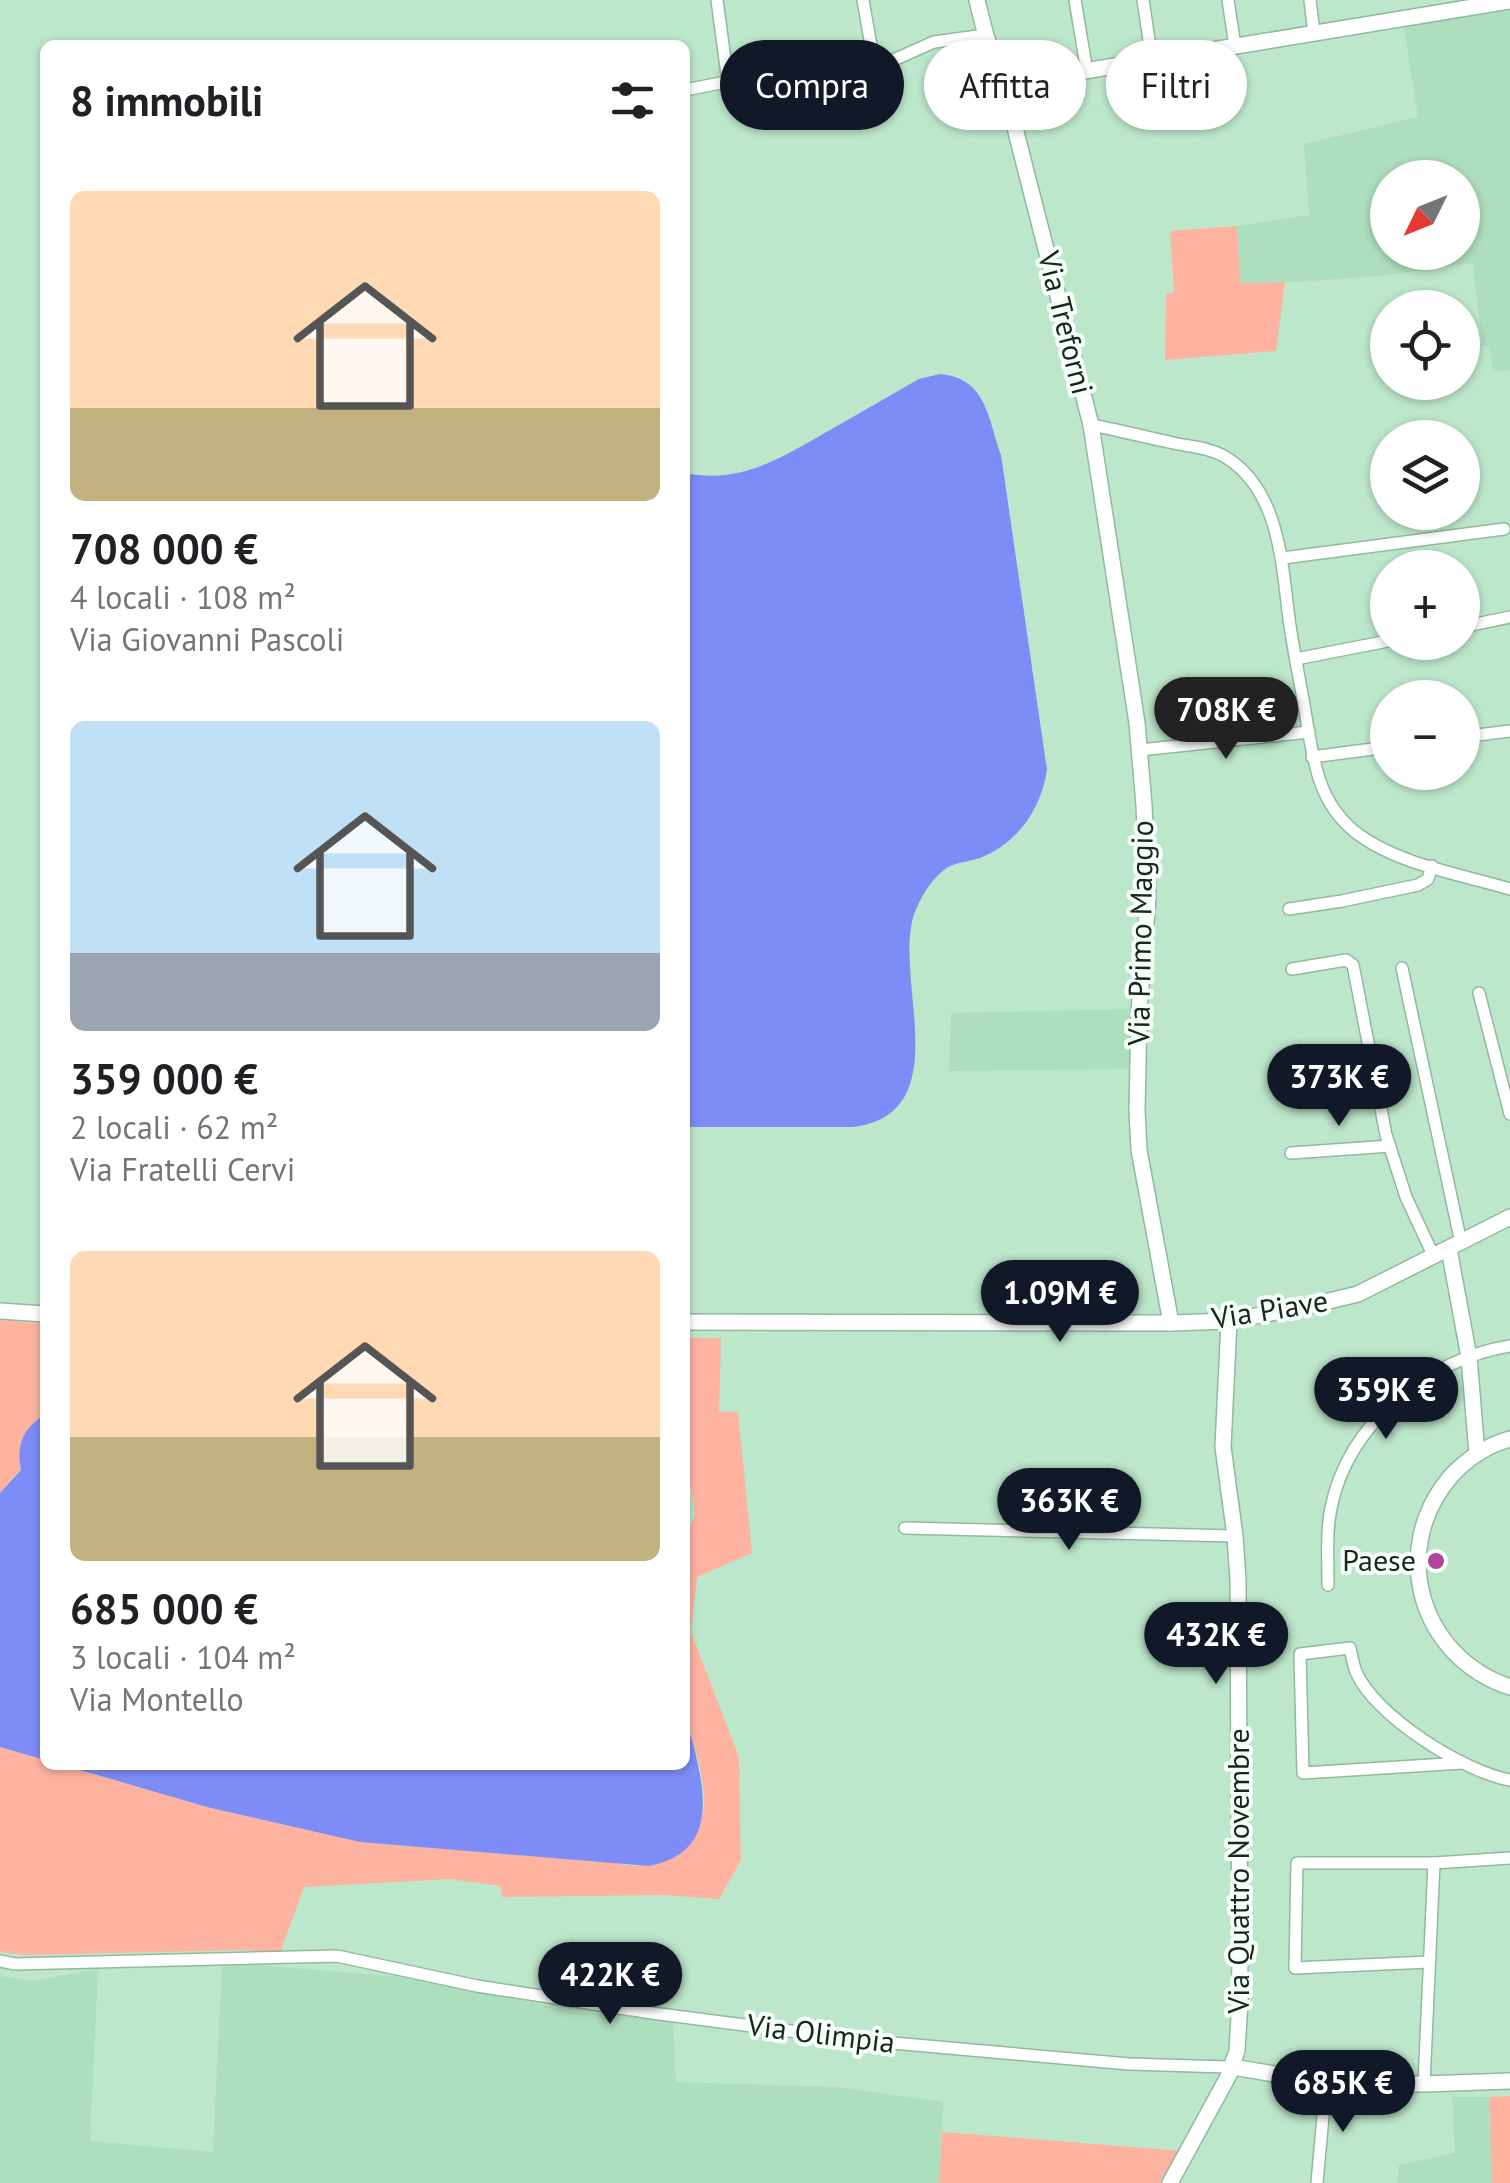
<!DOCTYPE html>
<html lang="it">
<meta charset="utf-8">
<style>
:root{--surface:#fff;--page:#f6f6f6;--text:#202124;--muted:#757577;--accent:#111827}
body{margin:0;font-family:"PT Sans",sans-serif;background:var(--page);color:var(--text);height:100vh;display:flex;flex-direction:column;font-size:38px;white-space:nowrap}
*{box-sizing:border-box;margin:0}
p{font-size:32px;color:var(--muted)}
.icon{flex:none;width:55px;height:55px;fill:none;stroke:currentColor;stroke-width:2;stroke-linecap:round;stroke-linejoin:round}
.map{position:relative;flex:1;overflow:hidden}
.side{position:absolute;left:40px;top:40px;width:650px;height:1730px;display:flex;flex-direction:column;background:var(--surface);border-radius:15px;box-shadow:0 2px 8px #0004}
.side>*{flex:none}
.top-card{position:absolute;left:720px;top:40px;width:640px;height:90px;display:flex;gap:20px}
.needle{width:65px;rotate:227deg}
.buttons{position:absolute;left:1370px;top:160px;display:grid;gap:20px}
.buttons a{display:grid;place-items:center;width:110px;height:110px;border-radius:50%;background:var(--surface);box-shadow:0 2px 8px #0004;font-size:50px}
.price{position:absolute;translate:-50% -85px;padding:0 22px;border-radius:35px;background:var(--accent);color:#fff;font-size:32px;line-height:65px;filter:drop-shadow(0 2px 5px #0008)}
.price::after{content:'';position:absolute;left:50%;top:60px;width:30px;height:22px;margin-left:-15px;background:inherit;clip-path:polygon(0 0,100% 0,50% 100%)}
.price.current{background:#222;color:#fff}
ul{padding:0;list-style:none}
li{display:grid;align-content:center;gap:20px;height:530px;padding:0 30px}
li span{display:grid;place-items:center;height:310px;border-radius:15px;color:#555}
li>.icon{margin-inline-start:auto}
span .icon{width:180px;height:180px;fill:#fffc;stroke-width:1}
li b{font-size:42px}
h2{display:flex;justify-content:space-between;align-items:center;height:120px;padding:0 30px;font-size:42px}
.chip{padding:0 35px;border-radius:45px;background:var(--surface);box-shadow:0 2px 8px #0004;font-size:35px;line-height:90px}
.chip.current{background:var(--accent);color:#fff}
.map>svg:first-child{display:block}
.built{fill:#addebd;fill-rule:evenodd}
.green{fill:#fdb3a0}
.water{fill:#7d8cf7}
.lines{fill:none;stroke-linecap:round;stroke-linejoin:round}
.street-casing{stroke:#91b99e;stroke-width:14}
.secondary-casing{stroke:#91b99e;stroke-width:18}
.street{stroke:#fff;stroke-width:11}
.secondary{stroke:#fff;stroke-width:15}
.poi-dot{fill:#b3439f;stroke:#f6fff9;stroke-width:4}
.labels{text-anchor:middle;stroke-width:8;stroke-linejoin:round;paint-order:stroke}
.street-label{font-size:30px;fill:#17271d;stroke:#f6fff9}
.poi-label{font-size:30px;fill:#17271d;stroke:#f6fff9;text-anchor:end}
</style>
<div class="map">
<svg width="1510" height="2183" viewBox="0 0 1510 2183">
<rect width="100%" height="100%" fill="#bde7cb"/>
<!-- built -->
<g class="built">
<path d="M1510,6v364l-17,2 -4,-26h-7l-9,-83 -92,13 -86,6 -55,1 -3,-57 72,-11 -5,-71 114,-27 -14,-90zM1388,178h74v74h-74z"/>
<polygon points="1137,1009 1134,1069 949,1071 951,1013"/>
<polygon points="244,1964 401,1977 464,1985 571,2012 673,2018 676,2082 837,2087 943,2102 939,2183 0,2183 0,1976 33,1981 98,1969 90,2141 213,2152 222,1965"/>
<polygon points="1452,2097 1489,2097 1492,2183 1397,2183 1399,2165 1455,2153"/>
</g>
<!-- green -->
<g class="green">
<polygon points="1237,226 1240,283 1285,282 1276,351 1165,360 1166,294 1174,292 1170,231"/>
<path d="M0,1320l45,4v91c-23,13 -26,30 -24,54l-21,24z"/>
<path d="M685,1338h36l-2,74h19l14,141 -55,24 -6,55 48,125 2,103 -22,39 -55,-4 -162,2 -1,-11 -51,-7 -146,8 -24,66 -36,-3 -219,5 -25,-3v-205l45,13v5h18l144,42 153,35 259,21c39,10 77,-9 84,-50 5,-22 -8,-72 -18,-92v-185l10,-21 -10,-63z"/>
<polygon points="1510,2096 1510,2183 1492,2183 1489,2097"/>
<polygon points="942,2132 1182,2151 1166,2183 939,2183"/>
</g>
<!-- water -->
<g class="water">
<path d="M940,374c47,4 48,45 61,81l46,315c-6,39 -29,73 -67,88 -12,4 -26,4 -36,12 -15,11 -28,35 -32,52 -15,65 44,193 -60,205h-167v-654c56,12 99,-17 145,-43 30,-17 59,-34 89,-51z"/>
<path d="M45,1415v345l-45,-13v-254l21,-23c-5,-25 2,-43 24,-55z"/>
<path d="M685,1721c8,17 11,34 15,54 8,45 1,81 -51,91l-289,-24 -153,-35 -144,-42h622z"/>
</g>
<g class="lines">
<defs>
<g id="street">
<polyline points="717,0 728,82"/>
<polyline points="863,0 875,68"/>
<polyline points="1075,0 1087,72"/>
<polyline points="1143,0 1152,60"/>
<polyline points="1228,0 1235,46"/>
<polyline points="1310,0 1314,33"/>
<polyline points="685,90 741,79 788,84 855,77 934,42 985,35"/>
<path d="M1091,425c27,5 55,12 82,18 19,4 41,5 57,17 52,36 52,111 60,166 5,33 12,65 17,97 7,42 13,80 47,108 41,33 106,43 156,58"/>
<polyline points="1283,558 1504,529"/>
<polyline points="1462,627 1510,617"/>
<polyline points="1296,659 1388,641"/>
<polyline points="1462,737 1510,731"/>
<polyline points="1140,750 1309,732"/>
<polyline points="1312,757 1388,747"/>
<polyline points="1289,909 1342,901 1418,885 1428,879 1432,866"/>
<polyline points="1402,968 1461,1243"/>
<polyline points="1292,969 1346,960 1353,965 1386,1135 1406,1197 1434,1257"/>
<polyline points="1479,993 1510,1114"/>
<polyline points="1291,1153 1390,1146"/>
<polyline points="905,1528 1235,1536"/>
<path d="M1328,1585c0,-26 -2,-52 3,-77 16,-84 97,-149 179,-162"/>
<path d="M1463,1763l-160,10 -3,-119 50,-6c2,8 3,16 6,24 19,44 108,100 154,108"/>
<polyline points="0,1961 15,1964 337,1956 477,1986 652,2013 859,2040 1129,2064 1227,2067"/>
<polyline points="1429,1962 1295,1968 1297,1863 1434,1863 1510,1858"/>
<polyline points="1424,2084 1434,1863"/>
<polyline points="1317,2183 1326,2083"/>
</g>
<g id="secondary">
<path d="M977,0c7,30 17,73 39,96"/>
<polyline points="1449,1249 1469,1357 1477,1454"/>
<polyline points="0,1311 45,1314"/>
<polyline points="1229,1321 1223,1447 1235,1536 1238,1580 1240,2000 1237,2051 1233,2062"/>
<polyline points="685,1322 1171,1323 1229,1321 1308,1306 1358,1294 1510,1217"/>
<path d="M1171,1323l-32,-173 -2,-39 2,-99 9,-114 -4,-93 -7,-82 -46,-298 -74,-289c-7,-31 -8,-46 25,-58l468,-77"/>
<path d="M1510,1439c-22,6 -43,20 -58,36 -64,73 -33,182 58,212"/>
<polyline points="1239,2068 1326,2083 1424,2084 1510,2081"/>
<polyline points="1170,2183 1230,2073"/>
</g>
</defs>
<!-- street casing -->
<use href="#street" class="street-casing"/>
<!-- secondary casing -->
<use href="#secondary" class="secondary-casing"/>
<!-- street -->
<use href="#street" class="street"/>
<!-- secondary -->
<use href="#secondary" class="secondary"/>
</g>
<!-- markers -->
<circle class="poi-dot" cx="1436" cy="1561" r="10"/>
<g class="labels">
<!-- street labels -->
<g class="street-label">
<text transform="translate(1065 323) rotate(76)" y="10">Via Treforni</text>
<text transform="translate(1141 933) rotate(-89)" y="10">Via Primo Maggio</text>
<text transform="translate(1270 1310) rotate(-9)" y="10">Via Piave</text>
<text transform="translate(1239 1871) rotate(-90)" y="10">Via Quattro Novembre</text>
<text transform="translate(821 2034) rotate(7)" y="10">Via Olimpia</text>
</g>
<!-- poi labels -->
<g class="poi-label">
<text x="1416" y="1571">Paese</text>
</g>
</g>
</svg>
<div class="buttons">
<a><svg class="needle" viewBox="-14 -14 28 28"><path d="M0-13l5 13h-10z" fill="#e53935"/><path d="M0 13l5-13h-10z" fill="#757577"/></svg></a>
<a><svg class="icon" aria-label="locate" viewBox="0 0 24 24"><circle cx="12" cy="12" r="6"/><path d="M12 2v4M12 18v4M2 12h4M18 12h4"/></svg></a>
<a><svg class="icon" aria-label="layers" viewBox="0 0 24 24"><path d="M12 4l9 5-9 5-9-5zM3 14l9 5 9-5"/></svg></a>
<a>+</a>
<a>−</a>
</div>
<b class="price current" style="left:1226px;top:762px">708K €</b>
<b class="price" style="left:1339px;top:1129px">373K €</b>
<b class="price" style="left:1060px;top:1345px">1.09M €</b>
<b class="price" style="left:1386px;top:1442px">359K €</b>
<b class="price" style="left:1069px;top:1553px">363K €</b>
<b class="price" style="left:1216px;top:1687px">432K €</b>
<b class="price" style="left:610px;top:2027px">422K €</b>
<b class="price" style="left:1343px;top:2135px">685K €</b>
<div class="top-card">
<a class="chip current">Compra</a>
<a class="chip">Affitta</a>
<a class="chip">Filtri</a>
</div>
<section class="side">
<h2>8 immobili<svg class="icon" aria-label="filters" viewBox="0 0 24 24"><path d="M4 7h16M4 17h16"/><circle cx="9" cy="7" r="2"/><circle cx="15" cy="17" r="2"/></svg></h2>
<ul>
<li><span style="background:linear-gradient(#ffd9b3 70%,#c2b280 0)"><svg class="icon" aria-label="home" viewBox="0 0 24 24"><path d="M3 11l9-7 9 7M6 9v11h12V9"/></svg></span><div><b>708 000 €</b><p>4 locali · 108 m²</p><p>Via Giovanni Pascoli</p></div></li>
<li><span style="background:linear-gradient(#bfe0f5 75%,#9aa5b1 0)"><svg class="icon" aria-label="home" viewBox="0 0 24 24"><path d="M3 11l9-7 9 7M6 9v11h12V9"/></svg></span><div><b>359 000 €</b><p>2 locali · 62 m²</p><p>Via Fratelli Cervi</p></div></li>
<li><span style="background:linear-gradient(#ffd9b3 60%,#c2b280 0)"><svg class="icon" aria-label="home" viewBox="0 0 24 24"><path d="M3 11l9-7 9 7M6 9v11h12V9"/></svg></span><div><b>685 000 €</b><p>3 locali · 104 m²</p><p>Via Montello</p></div></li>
</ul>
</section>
</div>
